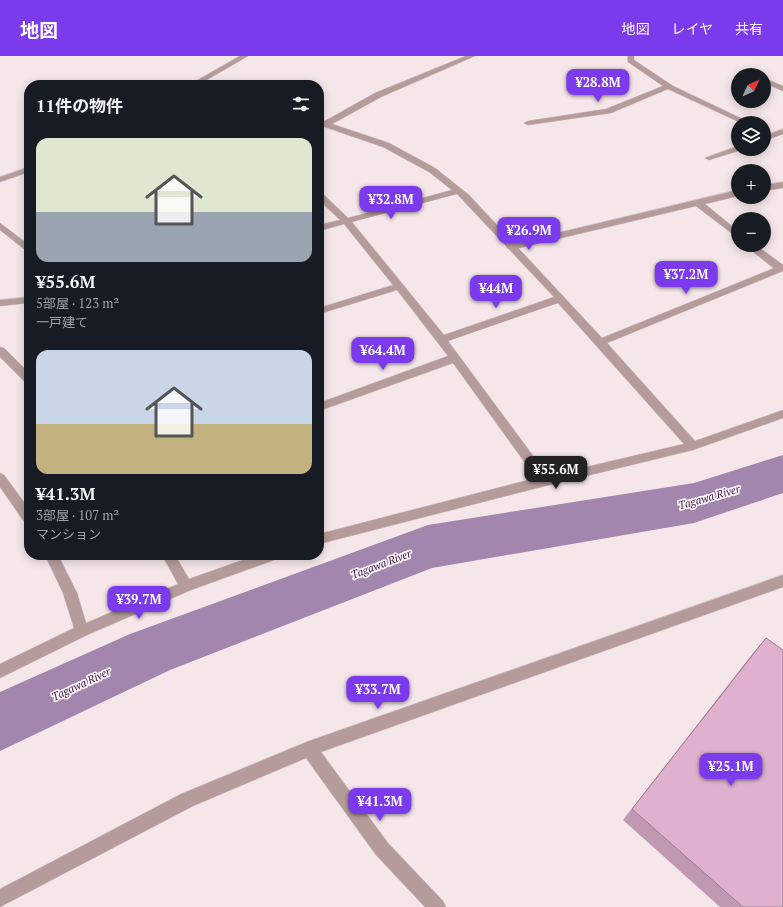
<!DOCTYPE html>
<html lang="ja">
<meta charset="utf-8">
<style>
:root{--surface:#171b24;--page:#242831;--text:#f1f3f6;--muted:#9ea1a6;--accent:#7c3aed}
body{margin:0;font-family:"PT Serif","Noto Sans JP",serif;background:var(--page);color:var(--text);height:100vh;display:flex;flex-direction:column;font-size:15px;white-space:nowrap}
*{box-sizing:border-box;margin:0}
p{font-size:13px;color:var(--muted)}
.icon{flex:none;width:22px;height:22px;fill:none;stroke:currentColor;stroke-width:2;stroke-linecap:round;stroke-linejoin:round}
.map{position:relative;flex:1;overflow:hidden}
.details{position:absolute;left:24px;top:24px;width:300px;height:480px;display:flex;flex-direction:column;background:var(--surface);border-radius:16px;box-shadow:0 2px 10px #0003}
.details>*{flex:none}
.needle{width:26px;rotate:46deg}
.tools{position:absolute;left:731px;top:12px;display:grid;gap:8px}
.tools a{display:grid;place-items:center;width:40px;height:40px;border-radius:50%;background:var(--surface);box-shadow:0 2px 10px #0003;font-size:20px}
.price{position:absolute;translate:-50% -34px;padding:0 9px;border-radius:8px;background:var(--accent);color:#fff;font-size:13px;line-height:26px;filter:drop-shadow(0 1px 2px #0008)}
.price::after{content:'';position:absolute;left:50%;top:24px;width:12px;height:9px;margin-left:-6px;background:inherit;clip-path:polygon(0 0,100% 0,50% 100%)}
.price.active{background:#222;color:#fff}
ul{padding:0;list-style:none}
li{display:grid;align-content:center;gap:8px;height:212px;padding:0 12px}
li span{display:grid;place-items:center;height:124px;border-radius:12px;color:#555}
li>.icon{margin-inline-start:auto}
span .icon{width:72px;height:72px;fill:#fffc;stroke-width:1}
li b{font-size:17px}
h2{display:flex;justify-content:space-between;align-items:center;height:48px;padding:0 12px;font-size:17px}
header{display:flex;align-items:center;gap:24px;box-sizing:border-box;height:56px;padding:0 20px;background:var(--accent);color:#fff}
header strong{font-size:19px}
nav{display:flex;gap:22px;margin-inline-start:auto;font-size:14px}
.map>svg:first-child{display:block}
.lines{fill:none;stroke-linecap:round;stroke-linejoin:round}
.river{fill:#a286ae;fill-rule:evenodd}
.service-casing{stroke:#d0c3c6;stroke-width:1}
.minor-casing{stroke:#d0c3c6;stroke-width:1}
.service{fill:#b59c9a;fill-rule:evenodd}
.minor{fill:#b59c9a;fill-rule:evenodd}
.wall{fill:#c098b2}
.building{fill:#dfb1cf;stroke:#9c7c91}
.labels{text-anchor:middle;stroke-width:3.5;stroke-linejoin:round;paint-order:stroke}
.water-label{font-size:11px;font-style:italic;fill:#3d184a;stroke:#fef5f7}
</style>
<header>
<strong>地図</strong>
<nav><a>地図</a><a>レイヤ</a><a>共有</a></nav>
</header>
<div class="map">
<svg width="783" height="851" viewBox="0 0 783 851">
<rect width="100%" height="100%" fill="#f5e6e9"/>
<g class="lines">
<!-- river -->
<polygon class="river" points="783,399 783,437 694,467 432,512 170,614 0,695 0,636 130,578 428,469 694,427"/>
<defs>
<g id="service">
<polygon points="240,0 248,0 198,29 189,29"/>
<polygon points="783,126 783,132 764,135 764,129"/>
<polygon points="738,134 738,140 705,148 738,175 738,182 696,150 511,194 506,191 511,188"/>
<polygon points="745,189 756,189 783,209 783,215 777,215"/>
</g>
<g id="minor">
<path d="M466,0h9l-94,41 -49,27 57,19 46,25 34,27 133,143 175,-71h6v4l-176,72 88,98 88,-31v8l-90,32 -148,36 -226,58v-10l217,-56 -83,-115 -134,48v-8l129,-47 -51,-66 -78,24v-6l74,-23 -49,-61 -25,7v-6l21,-5 -21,-20v-8l3,1 26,25 104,-28 -23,-18 -46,-25 -64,-22v-5l6,1 50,-28zM457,138l97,103 -110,38 -92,-113zM558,247l126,141 -136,32 -100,-135z"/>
<polygon points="628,0 634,0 634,4 673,30 751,67 741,67 668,33 611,57 528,69 524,67 528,65 606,53 663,30 628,6"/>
<polygon points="764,22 783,30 783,35 764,27"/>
<polygon points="783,73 783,78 764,85 764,80"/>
<polygon points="738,90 738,93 741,94 709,104 705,102"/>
<polygon points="29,111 29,116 0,126 0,121"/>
<polygon points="0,167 29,189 29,197 0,174"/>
<polygon points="29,241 29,247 0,250 0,244"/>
<polygon points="0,291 4,292 29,317 29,327 25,326 0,301"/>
<polygon points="0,417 4,419 29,453 29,468 25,467 0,431"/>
<polygon points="45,499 58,499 77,537 86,567 178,528 162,499 175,499 189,523 257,499 278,499 277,503 191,534 87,579 0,622 0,608 74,572 63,537"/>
<polygon points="783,519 783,531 321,696 388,787 443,845 446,851 425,851 376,799 306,702 193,750 0,851 0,833 181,738 309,685"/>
</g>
</defs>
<!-- service casing -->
<use href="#service" class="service-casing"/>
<!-- minor casing -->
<use href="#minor" class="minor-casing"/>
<!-- service -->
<use href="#service" class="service"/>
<!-- minor -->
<use href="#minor" class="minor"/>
</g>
<!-- wall -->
<polygon class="wall" points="766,582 783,851 720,851 623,764 753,597"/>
<!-- building -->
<polygon class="building" points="766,582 783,594 783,851 743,851 632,753"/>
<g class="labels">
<!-- water labels -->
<g class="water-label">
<text transform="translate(709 441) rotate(-16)" y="4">Tagawa River</text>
<text transform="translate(381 508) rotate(-21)" y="4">Tagawa River</text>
<text transform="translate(81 628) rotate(-25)" y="4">Tagawa River</text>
</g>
</g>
</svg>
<div class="tools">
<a><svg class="needle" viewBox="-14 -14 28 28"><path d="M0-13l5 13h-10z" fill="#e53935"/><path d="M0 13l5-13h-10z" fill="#9ea1a6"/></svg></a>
<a><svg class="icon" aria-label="layers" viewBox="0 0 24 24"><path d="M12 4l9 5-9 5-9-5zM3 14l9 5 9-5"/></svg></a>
<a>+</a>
<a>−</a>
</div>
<b class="price" style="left:598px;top:47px">¥28.8M</b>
<b class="price" style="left:391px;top:164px">¥32.8M</b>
<b class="price" style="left:529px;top:195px">¥26.9M</b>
<b class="price" style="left:686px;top:239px">¥37.2M</b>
<b class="price" style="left:496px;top:253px">¥44M</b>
<b class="price" style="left:383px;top:315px">¥64.4M</b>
<b class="price active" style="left:556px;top:434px">¥55.6M</b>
<b class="price" style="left:139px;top:564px">¥39.7M</b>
<b class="price" style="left:378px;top:654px">¥33.7M</b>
<b class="price" style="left:731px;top:731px">¥25.1M</b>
<b class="price" style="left:380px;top:766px">¥41.3M</b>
<section class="details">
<h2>11件の物件<svg class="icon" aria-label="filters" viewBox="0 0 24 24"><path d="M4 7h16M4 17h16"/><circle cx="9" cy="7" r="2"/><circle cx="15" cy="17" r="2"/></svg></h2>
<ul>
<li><span style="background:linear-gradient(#dfe7d0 60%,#9aa5b1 0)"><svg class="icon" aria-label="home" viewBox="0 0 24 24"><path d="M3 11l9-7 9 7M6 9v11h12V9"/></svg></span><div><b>¥55.6M</b><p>5部屋 · 123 m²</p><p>一戸建て</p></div></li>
<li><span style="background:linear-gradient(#c9d6e8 60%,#c2b280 0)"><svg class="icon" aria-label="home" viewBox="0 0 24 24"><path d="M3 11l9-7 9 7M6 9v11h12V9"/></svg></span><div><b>¥41.3M</b><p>3部屋 · 107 m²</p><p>マンション</p></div></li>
</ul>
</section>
</div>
